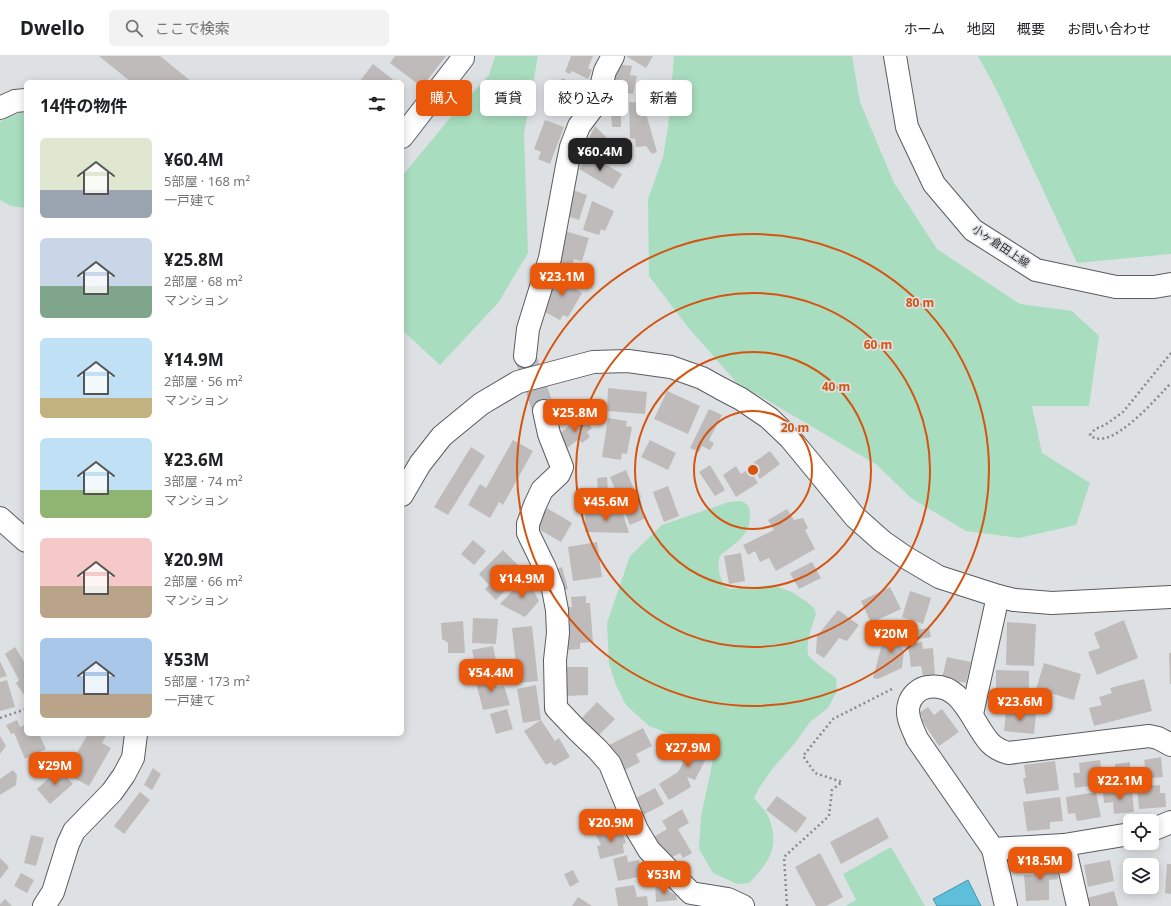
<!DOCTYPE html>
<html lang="ja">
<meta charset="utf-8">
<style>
:root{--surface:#fff;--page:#f2f2f2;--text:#202124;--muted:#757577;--line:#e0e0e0;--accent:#ea580c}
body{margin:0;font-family:"Noto Sans","Noto Sans JP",sans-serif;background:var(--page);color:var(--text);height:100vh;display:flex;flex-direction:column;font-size:15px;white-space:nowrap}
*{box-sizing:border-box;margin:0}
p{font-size:13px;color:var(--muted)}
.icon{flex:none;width:22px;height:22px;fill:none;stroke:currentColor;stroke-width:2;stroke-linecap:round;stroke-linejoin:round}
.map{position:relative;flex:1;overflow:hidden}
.side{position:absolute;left:24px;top:24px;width:380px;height:656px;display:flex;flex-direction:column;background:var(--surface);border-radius:6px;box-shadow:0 2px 10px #0003}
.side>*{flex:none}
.guide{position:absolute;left:416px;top:24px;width:380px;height:36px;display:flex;gap:8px}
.tools{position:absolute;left:1123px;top:758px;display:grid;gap:8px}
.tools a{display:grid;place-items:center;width:36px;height:36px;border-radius:6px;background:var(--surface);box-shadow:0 2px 10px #0003;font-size:20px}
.price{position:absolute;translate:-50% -34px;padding:0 9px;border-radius:8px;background:var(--accent);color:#fff;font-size:13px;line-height:26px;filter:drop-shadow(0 1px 2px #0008)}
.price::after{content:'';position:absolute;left:50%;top:24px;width:12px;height:9px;margin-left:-6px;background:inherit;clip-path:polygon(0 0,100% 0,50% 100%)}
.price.active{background:#222;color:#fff}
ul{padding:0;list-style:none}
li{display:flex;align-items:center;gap:12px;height:100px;padding:0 16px}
li span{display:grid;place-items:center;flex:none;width:112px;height:80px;border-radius:6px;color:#555}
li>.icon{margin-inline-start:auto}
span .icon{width:48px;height:48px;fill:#fffc;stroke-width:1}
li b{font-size:17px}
h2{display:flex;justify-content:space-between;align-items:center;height:48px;padding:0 16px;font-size:17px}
.chip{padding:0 14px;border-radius:6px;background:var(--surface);box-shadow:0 2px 10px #0003;font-size:14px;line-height:36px}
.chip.active{background:var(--accent);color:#fff}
header{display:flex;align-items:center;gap:24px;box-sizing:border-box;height:56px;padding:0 20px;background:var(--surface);border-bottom:1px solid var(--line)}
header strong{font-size:19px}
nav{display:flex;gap:22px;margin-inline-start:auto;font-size:14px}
.search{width:280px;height:36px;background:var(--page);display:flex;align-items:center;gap:10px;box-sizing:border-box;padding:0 14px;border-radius:6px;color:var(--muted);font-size:15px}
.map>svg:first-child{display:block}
.green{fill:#a9ddbf}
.water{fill:#5ebfdb;stroke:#4e92a6}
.building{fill:#bfbbba}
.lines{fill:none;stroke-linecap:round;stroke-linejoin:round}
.minor-tunnel{stroke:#babcbf;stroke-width:22;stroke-dasharray:22 11;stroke-linecap:butt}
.minor-casing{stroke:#5a5c5f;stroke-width:24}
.tertiary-casing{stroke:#5a5c5f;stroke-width:24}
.secondary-casing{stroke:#5a5c5f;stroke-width:24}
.path{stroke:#888a8c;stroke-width:2.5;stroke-dasharray:2 3;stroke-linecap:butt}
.minor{stroke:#fff;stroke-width:22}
.tertiary{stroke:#fff;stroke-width:22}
.secondary{stroke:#fff;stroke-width:22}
.ring{fill:none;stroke:#d5540f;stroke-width:2}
.labels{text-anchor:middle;stroke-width:3.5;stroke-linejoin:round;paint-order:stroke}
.street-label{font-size:11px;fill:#292a2b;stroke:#dee1e4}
.centre{fill:#d5540f;stroke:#dee1e4;stroke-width:2}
.ring-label{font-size:12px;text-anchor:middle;font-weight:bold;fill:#d5540f;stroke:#dee1e4;stroke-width:3.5;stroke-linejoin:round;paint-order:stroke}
</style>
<header>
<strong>Dwello</strong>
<div class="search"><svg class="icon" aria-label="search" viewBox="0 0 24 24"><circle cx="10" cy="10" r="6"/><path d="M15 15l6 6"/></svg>ここで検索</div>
<nav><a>ホーム</a><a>地図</a><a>概要</a><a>お問い合わせ</a></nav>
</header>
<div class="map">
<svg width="1171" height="850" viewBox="0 0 1171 850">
<rect width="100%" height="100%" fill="#dee1e4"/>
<!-- green -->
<g class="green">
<polygon points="495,0 538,0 524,78 528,197 498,247 440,309 402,274 402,120 450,62 489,19"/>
<polygon points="674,0 852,0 860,46 894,127 937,193 1020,248 1072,255 1099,280 1089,350 1032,350 1042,397 1090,427 1076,469 1019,482 966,475 911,442 877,409 736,326 687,270 649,220 648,143 663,101 668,71"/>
<polygon points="978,0 1171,0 1171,198 1077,207 998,37"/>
<polygon points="20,57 26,57 26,152 11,150 0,144 0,66 5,62"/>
<path d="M741,445c7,3 9,6 9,14 0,18 -10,25 -23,35 -3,2 -7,5 -8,9 -2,9 1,18 5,27l6,3 42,-4 20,7 15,10 7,6 2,6c-3,8 -12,35 -7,42 4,6 21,17 27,22l1,13 -9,17 -18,14 -15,21 -22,25 -14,20 -5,10c5,6 14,15 16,23 10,28 -3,43 -21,62l-12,1 -24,-11 -14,-24 2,-33 10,-46 5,-31 -6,-6 -36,2 -25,-9 -23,-21 -10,-20 -7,-21 -2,-41 23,-67 32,-31 67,-23z"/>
<polygon points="891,791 925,850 845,850 856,844 843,818"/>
</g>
<!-- water -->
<polygon class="water" points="968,824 981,850 937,850 933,843"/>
<!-- building -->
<g class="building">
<polygon points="99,0 160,0 192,26 131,26"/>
<polygon points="395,0 446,0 422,31 390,7"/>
<polygon points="571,0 593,0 588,12 592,14 588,23 572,15 570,18 565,16"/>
<polygon points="626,0 653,0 646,12"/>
<polygon points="373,8 396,26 359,26"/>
<polygon points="616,8 632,10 630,19 637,20 633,38 608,34"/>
<polygon points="562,22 578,29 573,41 558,34"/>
<polygon points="621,39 621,71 612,71 611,57 604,54 606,40"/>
<polygon points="629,46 643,47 657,96 652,98 646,90 636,91 635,83 630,82"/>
<polygon points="545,64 564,71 550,108 538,103 541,96 534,93"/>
<polygon points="595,70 624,99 620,107 585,90"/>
<polygon points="588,98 622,118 613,133 579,113"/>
<polygon points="570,133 587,139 579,164 561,158"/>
<polygon points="592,145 614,155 605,175 601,173 599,179 583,174"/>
<polygon points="561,174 589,182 582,205 574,203 571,212 557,207"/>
<polygon points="562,216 580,226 576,233 582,237 568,261 563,259 560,264 545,256 548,250 542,247 556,222 558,223"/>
<polygon points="608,332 647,336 645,358 607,355"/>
<polygon points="667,335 700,350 688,378 654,363"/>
<polygon points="709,353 722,359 709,384 714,387 710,394 702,390 699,396 690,392"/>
<polygon points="581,359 592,372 587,376 590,381 582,387 579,383 566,393 556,381"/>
<polygon points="608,362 627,365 626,370 632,371 627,398 622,397 621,404 602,401"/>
<polygon points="513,384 533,395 503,449 499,446 490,462 468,449 480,428 486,432"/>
<polygon points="650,384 676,397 668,414 641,401"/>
<polygon points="471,391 485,400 448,459 434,451"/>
<polygon points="770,395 780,408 760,423 750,409"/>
<polygon points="710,409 725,434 715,440 699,416"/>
<polygon points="736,410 741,418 749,413 758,427 736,441 723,419"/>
<polygon points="626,414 646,462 630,469 610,421"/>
<polygon points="607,421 608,436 598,437 597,422"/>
<polygon points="668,430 679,460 664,466 653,436"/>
<polygon points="547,452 572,467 561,486 535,471"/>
<polygon points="787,453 794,464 803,462 808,472 805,474 815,493 776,515 769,502 760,506 755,495 748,499 743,489 774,474 768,464"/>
<polygon points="622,455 629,477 585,476 585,456"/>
<polygon points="473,484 486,495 474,509 461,498"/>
<polygon points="597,486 602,521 573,525 568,491"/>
<polygon points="503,494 524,515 496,544 485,533 489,529 479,518"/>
<polygon points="741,497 745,525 729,528 724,500"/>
<polygon points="812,506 821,522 799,533 790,517"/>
<polygon points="562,511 568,533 560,535 554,514"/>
<polygon points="526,521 539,545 525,561 500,548"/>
<polygon points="890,531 901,553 871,567 861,545"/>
<polygon points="910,535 931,542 923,568 902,561"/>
<polygon points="586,540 586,547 590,547 593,586 580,587 580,593 567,594 565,551 572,551 571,541"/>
<polygon points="838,554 859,569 847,585 839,582 824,602 816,597 817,580"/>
<polygon points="473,562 498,563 496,588 472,587"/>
<polygon points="1124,564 1138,602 1097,619 1088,596 1100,592 1094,577"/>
<polygon points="463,565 465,597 448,597 448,587 442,583 441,567"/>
<polygon points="1007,566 1036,568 1034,610 1006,609"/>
<polygon points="896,569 906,571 900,590 904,595 902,612 878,623 873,622 884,581 889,583"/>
<polygon points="532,570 538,625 518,627 512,572"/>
<polygon points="929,572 931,581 918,583 916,574"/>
<polygon points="922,586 923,593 933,592 935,619 923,620 921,610 911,611 908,588"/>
<polygon points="493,590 498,614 477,619 472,594"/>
<polygon points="15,591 26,609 26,642 16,627 19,624 5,598"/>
<polygon points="1169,597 1171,597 1171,628 1170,628"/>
<polygon points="947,601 971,606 966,627 942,622"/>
<polygon points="0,605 7,620 0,622"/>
<polygon points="1044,607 1081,618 1074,644 1036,633"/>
<polygon points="565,611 588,611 588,639 566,640"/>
<polygon points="996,614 1029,615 1029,643 1008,642 1008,634 996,633"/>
<polygon points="493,619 497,631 504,630 510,649 483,654 475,623"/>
<polygon points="1144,623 1152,655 1094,670 1089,652 1102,649 1099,641 1112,637 1110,632"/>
<polygon points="7,624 15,651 0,655 0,626"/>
<polygon points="536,629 541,664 555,685 559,682 570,701 554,710 551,706 546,709 524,675 541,664 523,667 517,633"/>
<polygon points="597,646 615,663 596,682 579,665"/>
<polygon points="928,651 934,659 942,653 959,676 939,690 921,663 923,662 919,657"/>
<polygon points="507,653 513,673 496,678 490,658"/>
<polygon points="1006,655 1036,657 1034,678 1004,675"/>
<polygon points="17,664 20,671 26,668 26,678 39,678 46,693 25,703 14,677 11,678 6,669"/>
<polygon points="643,672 652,690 636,698 640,706 621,716 609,689"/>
<polygon points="88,678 107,678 102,687 111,692 89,730 70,720 73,715 68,712"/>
<polygon points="709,679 716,683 695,724 687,721 691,731 669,744 659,728 678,716 683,707 681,700"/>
<polygon points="0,680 6,690 0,698"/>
<polygon points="1161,701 1163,721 1117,725 1115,708 1130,706 1130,712 1145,711 1144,704"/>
<polygon points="1100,704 1103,728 1075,732 1073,717 1080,717 1079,707"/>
<polygon points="1055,705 1059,734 1026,738 1023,722 1026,722 1024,709"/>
<polygon points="153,712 161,718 152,734 144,729"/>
<polygon points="59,713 73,728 50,748 37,733"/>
<polygon points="13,714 17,719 16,729 0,739 0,723"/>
<polygon points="1160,729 1160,737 1165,737 1166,751 1139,753 1137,731"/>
<polygon points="655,732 664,748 643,759 634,743"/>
<polygon points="1132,733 1134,756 1114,758 1113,746 1104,747 1103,736"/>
<polygon points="140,736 150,744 124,778 114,770"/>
<polygon points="1096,736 1101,761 1077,765 1075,757 1068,758 1066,741"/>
<polygon points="777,740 807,762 796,777 766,754"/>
<polygon points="1060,741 1063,765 1050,766 1050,773 1027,775 1023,746"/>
<polygon points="682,753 689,767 678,773 692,797 683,802 680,797 665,805 652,782 667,773 662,765"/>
<polygon points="878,761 889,782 841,808 830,786"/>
<polygon points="619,769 626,787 623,788 624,797 600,803 597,790 601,789 596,779"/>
<polygon points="31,779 44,782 36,810 24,807"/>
<polygon points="820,797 843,841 826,850 816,850 795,811"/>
<polygon points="627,799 628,806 639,804 643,820 618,825 613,803"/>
<polygon points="0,802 9,811 0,823"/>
<polygon points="1110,804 1114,825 1088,831 1084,809"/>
<polygon points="1056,805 1058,823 1049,824 1049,844 1026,845 1024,819 1034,819 1032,808"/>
<polygon points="1167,808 1171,808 1171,838 1165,837"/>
<polygon points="573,814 579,826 570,831 564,818"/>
<polygon points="21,817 34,824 27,837 14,830"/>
<polygon points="655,828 676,839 677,844 656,846"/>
<polygon points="634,829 637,841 647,840 648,850 618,850 615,832"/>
<polygon points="1114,835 1118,850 1088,850 1087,842"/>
<polygon points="578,841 592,850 572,850"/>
<polygon points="5,843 12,850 0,850 0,848"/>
</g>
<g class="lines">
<!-- minor-tunnel -->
<polyline class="minor-tunnel" points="525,300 544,355"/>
<defs>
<g id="minor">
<polyline points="0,52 15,45 26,44"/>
<polyline points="402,81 463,2"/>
<polyline points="525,300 528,273 550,202 567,110 571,91 579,70 597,46 605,15 613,0"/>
<polyline points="544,355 549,378 562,411 559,418 542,434 535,449 528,468 528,477 545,512 553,533 557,554 558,577 555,604 556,652 577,674 598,694 610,708 637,774 649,794 691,837 728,843 743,850"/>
<polyline points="972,658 998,540"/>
<polyline points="1152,774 1171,766"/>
<path d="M1130,778l-66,11 -71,4 -76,-110c-4,-10 -12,-23 -8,-35 2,-8 10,-16 19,-17 34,-6 44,36 62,56 5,5 11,8 18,10l141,-17 9,2 13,7"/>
<polyline points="1064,789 1078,850"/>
<polyline points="993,793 1006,850"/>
<polyline points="44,850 53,836 68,788 74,775 112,736 124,719 133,702 136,678"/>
</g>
<g id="tertiary">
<polyline points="402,439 420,408 442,380 481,348 518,326 593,306 628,305 671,311 702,322 720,332 741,343 769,362 790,382 855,461 882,485 905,501 939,521 998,540 1014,544 1052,547 1171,541"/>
<polyline points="0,462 26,485"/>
</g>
<polyline id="secondary" points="895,0 907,71 934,128 973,174 1036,214 1116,231 1154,231 1171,228"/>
</defs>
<!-- minor casing -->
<use href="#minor" class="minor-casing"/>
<!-- tertiary casing -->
<use href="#tertiary" class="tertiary-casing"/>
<!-- secondary casing -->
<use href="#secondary" class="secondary-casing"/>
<!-- path -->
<g class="path">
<path d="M1171,297l-48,59 -18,13 -10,4 -5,6c20,19 68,-39 81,-52"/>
<polyline points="0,662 26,653"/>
<polyline points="787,850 784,801 829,760 832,734 842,726 815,717 803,700 833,663 892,633"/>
</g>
<!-- minor -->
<use href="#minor" class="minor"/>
<!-- tertiary -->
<use href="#tertiary" class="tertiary"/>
<!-- secondary -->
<use href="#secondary" class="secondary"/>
</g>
<!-- distance rings -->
<g class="ring">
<circle cx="753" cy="414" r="59"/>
<circle cx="753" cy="414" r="118"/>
<circle cx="753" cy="414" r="177"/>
<circle cx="753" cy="414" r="236"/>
</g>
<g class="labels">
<!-- street labels -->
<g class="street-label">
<text transform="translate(1001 190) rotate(34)" y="4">小ヶ倉田上線</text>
</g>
</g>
<circle cx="753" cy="414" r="6" class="centre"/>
<g class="ring-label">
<text x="920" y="251">80 m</text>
<text x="878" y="293">60 m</text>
<text x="836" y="335">40 m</text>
<text x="795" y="376">20 m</text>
</g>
</svg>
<div class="tools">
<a><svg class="icon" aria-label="locate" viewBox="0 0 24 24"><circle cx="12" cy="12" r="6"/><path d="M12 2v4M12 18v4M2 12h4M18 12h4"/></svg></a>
<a><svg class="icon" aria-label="layers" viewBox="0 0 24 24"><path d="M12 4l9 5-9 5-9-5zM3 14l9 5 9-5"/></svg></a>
</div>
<b class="price active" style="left:600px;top:116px">¥60.4M</b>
<b class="price" style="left:562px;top:241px">¥23.1M</b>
<b class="price" style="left:575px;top:377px">¥25.8M</b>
<b class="price" style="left:606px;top:466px">¥45.6M</b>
<b class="price" style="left:522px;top:543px">¥14.9M</b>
<b class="price" style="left:891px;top:598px">¥20M</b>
<b class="price" style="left:491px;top:637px">¥54.4M</b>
<b class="price" style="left:1020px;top:666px">¥23.6M</b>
<b class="price" style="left:688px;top:712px">¥27.9M</b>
<b class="price" style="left:55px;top:730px">¥29M</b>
<b class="price" style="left:1120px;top:745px">¥22.1M</b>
<b class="price" style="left:611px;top:787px">¥20.9M</b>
<b class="price" style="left:1040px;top:825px">¥18.5M</b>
<b class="price" style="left:664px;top:839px">¥53M</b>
<div class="guide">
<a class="chip active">購入</a>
<a class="chip">賃貸</a>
<a class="chip">絞り込み</a>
<a class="chip">新着</a>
</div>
<section class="side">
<h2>14件の物件<svg class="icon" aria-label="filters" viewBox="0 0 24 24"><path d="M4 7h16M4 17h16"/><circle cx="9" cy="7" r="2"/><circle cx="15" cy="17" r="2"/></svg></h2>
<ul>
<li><span style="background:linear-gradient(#dfe7d0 65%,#9aa5b1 0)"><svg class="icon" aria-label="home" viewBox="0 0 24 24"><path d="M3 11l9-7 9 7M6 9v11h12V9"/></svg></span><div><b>¥60.4M</b><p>5部屋 · 168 m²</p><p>一戸建て</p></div></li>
<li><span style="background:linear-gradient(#c9d6e8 60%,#7fa58c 0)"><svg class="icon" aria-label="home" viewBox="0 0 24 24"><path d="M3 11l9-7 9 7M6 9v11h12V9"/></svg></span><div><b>¥25.8M</b><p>2部屋 · 68 m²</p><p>マンション</p></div></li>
<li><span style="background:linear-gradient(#bfe0f5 75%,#c2b280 0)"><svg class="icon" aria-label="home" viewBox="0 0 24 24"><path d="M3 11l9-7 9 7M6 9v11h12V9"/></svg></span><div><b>¥14.9M</b><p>2部屋 · 56 m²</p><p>マンション</p></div></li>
<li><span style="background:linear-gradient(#bfe0f5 65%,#8fb573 0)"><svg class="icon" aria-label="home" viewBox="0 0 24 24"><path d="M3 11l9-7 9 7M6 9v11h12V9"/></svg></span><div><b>¥23.6M</b><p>3部屋 · 74 m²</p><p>マンション</p></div></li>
<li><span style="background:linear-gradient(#f6c9c9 60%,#b9a48a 0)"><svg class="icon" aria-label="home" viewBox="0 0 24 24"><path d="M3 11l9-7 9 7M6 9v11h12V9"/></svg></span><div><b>¥20.9M</b><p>2部屋 · 66 m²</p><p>マンション</p></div></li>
<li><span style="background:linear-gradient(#a9c7e8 70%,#b9a48a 0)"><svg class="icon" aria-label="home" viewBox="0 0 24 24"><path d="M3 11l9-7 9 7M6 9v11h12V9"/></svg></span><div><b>¥53M</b><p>5部屋 · 173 m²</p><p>一戸建て</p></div></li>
</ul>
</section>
</div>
